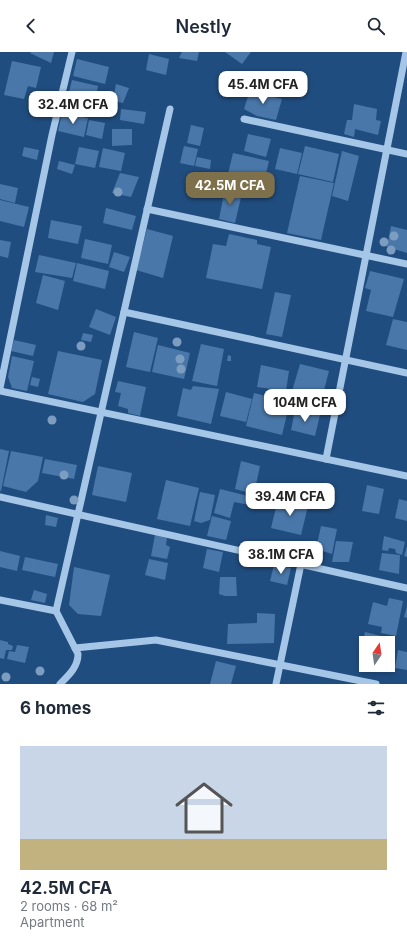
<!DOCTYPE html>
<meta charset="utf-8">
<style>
:root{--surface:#fff;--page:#f2f2f3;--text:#1f2937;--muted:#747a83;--line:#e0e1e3;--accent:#7f704c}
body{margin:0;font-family:Inter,sans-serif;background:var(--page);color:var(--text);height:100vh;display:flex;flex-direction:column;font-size:15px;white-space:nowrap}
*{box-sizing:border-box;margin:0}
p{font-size:13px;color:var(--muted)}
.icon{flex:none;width:22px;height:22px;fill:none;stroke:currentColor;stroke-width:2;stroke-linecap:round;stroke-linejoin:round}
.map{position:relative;height:632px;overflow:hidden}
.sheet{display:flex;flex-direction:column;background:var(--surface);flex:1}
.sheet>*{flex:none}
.needle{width:26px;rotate:13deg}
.fabs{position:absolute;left:359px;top:584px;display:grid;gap:8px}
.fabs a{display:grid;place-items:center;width:36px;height:36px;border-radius:0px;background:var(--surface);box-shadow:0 2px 6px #0003;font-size:20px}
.price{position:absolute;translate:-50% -34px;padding:0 9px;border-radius:8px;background:#fff;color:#222;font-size:13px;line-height:26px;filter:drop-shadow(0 1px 2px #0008)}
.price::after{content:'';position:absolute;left:50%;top:24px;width:12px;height:9px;margin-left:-6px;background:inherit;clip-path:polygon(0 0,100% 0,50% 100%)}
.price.on{background:var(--accent);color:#fff}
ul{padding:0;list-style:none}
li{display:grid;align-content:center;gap:8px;height:212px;padding:0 20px}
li+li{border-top:1px solid var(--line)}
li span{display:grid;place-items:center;height:124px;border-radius:0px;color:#555}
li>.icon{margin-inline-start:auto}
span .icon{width:72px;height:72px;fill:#fffc;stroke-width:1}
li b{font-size:17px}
h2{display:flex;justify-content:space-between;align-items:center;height:48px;padding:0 20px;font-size:17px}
header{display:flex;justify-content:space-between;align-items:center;height:52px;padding:0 20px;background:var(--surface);font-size:18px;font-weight:600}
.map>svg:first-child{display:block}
.building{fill:#4977a9}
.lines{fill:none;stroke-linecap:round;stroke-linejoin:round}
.minor{stroke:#a5c6e7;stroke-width:7}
.tree{fill:#7c9dc0}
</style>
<header><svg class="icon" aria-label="back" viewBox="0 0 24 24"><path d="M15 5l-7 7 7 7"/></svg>Nestly<svg class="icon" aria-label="search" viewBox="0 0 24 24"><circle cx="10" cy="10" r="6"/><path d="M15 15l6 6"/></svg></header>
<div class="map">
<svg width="407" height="632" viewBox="0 0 407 632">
<rect width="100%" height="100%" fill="#204d7f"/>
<!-- building -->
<g class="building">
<polygon points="31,0 54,0 51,11 30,1"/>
<polygon points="182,0 199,0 197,9 179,6"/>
<polygon points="225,0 251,0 242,12"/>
<polygon points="149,2 169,7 166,23 146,18"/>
<polygon points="77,7 109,15 105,32 73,24"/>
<polygon points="12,9 41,15 36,36 28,34 24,47 4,43"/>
<polygon points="72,28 98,34 95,50 68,44"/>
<polygon points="116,32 129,36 123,51 113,49"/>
<polygon points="250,38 282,47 276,68 257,64 244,57"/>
<polygon points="354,52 377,57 376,68 381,69 378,83 355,77 354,85 344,82 347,68 352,68"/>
<polygon points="121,57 146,60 144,72 120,68"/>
<polygon points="62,61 88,66 84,85 58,79"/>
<polygon points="89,68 105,71 102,87 86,83"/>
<polygon points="191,73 204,76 200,94 187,91"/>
<polygon points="112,77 132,77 132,93 112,94"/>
<polygon points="248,82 271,87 266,105 244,99"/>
<polygon points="184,94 198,97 194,114 180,111"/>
<polygon points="305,94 339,102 333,130 298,122"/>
<polygon points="24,95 39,98 37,108 22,104"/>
<polygon points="79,95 99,99 95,116 75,112"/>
<polygon points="103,96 125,101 121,119 99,115"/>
<polygon points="280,96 302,101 297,122 275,117"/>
<polygon points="342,99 359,104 348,149 332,144"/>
<polygon points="233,101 269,109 264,130 228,122"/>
<polygon points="197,105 211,108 210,117 195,114"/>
<polygon points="59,109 75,113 72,122 57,117"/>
<polygon points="120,121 139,125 131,145 112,141"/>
<polygon points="228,124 248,128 246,140 225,135"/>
<polygon points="300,124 334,131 321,188 287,181"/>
<polygon points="0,132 18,136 15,151 0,147"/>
<polygon points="225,137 242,141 235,171 219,167"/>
<polygon points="0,148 29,155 24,175 0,169"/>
<polygon points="106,156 136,164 132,178 103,171"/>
<polygon points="51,168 82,174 78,192 48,186"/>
<polygon points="391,174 407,178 407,201 387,195"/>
<polygon points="147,177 173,184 163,226 136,218"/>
<polygon points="229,182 257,188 257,192 271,195 262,237 206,226 213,192 226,194"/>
<polygon points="85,187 112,193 108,212 81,206"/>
<polygon points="0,188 11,190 8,206 0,204"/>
<polygon points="114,200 130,205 124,220 109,215"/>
<polygon points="39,203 76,211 72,226 35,220"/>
<polygon points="77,211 109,219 105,237 73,229"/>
<polygon points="370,219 404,227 393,265 366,259 371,238 365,236"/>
<polygon points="43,223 65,229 58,258 36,251"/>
<polygon points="275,240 291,243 282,285 266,282"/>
<polygon points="96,257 116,265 110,283 89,275"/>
<polygon points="393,267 407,270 407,298 386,293"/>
<polygon points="134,280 158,286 150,320 126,315"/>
<polygon points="83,281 93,283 91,290 81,288"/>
<polygon points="14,288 36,293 33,304 11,299"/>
<polygon points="201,292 224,297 217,334 192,329"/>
<polygon points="158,293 190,301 184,327 152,320"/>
<polygon points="58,299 102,308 95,342 83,350 48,342"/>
<polygon points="228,303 231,304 231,309 227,309"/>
<polygon points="12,304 34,309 27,339 12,336 8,325"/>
<polygon points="300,312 329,319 320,354 290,346"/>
<polygon points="261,313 289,319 286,339 257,335"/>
<polygon points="32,325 40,327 38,335 30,333"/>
<polygon points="118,329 146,335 140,364 128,361 128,357 118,354 121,341 115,340"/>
<polygon points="193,334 219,337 211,372 177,364 183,336 191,338"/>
<polygon points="226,340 252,347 246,370 220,364"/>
<polygon points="254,341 290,350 282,383 246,374"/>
<polygon points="295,358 320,363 315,384 291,378"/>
<polygon points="0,397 9,399 1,439 0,439"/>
<polygon points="11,399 43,405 38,429 26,440 3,434"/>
<polygon points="45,407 77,413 74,427 42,421"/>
<polygon points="241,409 260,414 254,442 235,437"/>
<polygon points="98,414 132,421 126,450 92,443"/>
<polygon points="166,428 199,436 190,474 157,467"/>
<polygon points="367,433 384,437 379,462 362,459"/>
<polygon points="220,437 252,445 250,453 234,450 230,466 214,461"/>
<polygon points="200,440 215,443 210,468 201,471 194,469"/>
<polygon points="278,447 308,454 301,483 271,476"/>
<polygon points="399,447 407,449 407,469 395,466"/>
<polygon points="46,463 58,466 56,475 45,473"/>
<polygon points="212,464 231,469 226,488 207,484"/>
<polygon points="321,474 337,477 332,502 316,497"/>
<polygon points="155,483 167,486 166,493 170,495 167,507 151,504"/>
<polygon points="384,484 405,490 402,503 396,501 395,497 389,496 388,499 382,498"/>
<polygon points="336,489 353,490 349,510 332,510"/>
<polygon points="407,494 407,505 404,504"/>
<polygon points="207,497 223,500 219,520 203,516"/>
<polygon points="0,499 20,504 17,519 0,515"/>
<polygon points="382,501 400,503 399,522 379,518"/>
<polygon points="25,505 58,512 55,525 22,518"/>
<polygon points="149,507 168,511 165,528 145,523"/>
<polygon points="274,513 291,516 287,533 270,529"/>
<polygon points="74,515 110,523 101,564 78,562 69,553"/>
<polygon points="220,525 236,525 237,544 225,544 219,542"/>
<polygon points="34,538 47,542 45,551 31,548"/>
<polygon points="389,546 403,549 396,584 381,581 382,575 368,572 373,550 387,554"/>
<polygon points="407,554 407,566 404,565"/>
<polygon points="257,561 275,562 274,591 227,592 228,572 257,571"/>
<polygon points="365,580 381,584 379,591 366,591 366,610 359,608"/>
<polygon points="0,588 8,590 8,592 13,594 12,598 6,598 4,607 0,606"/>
<polygon points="17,593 29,595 25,611 7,607 9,599 15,600"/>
<polygon points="398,598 407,600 407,618 395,616"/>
<polygon points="216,609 236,614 231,632 210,632"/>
</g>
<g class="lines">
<!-- minor -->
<g class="minor">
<polyline points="244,67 407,102"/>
<polyline points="147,157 407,212"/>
<polyline points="124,260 407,321"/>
<polyline points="0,336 52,83 72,0"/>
<polyline points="0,339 407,424"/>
<polyline points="326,407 406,0"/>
<polyline points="0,445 407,536"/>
<polyline points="0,548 56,559"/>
<polyline points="75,596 156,588 376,632"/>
<path d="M60,632c9,-9 18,-17 18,-30l-22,-43 114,-502"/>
<polyline points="276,632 301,512"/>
</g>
</g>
<!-- trees -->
<g class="tree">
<circle cx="118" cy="140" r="4.5"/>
<circle cx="394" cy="184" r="4.5"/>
<circle cx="384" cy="190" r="4.5"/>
<circle cx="391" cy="198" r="4.5"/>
<circle cx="177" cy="290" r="4.5"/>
<circle cx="81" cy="294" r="4.5"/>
<circle cx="180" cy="307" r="4.5"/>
<circle cx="181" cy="317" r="4.5"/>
<circle cx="52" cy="368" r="4.5"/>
<circle cx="64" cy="423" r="4.5"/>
<circle cx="74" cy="448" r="4.5"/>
<circle cx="40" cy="619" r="4.5"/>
<circle cx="6" cy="625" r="4.5"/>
</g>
</svg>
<div class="fabs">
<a><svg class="needle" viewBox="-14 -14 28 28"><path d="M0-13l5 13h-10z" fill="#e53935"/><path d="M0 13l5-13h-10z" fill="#747a83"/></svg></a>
</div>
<b class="price" style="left:263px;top:53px">45.4M CFA</b>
<b class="price" style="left:73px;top:73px">32.4M CFA</b>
<b class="price on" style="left:230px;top:154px">42.5M CFA</b>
<b class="price" style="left:305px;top:371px">104M CFA</b>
<b class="price" style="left:290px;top:465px">39.4M CFA</b>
<b class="price" style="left:281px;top:523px">38.1M CFA</b>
</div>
<section class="sheet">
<h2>6 homes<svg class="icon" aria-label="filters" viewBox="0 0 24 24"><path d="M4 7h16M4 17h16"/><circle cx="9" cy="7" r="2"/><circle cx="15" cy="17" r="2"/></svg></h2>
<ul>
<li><span style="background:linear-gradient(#c9d6e8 75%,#c2b280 0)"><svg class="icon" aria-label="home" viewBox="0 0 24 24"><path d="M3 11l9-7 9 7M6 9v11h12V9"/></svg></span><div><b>42.5M CFA</b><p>2 rooms · 68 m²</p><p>Apartment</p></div></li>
</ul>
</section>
